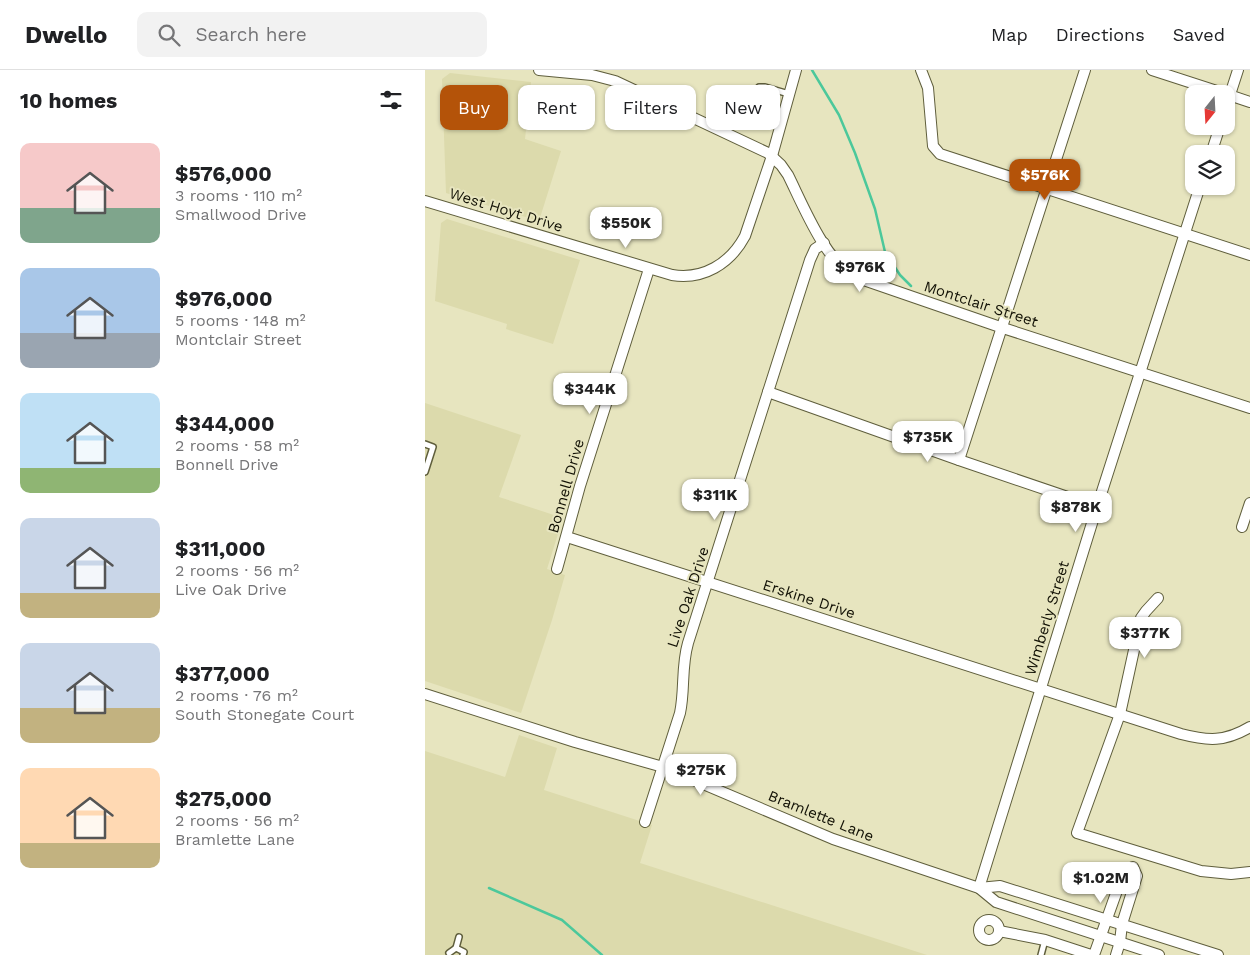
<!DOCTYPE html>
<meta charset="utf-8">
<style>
:root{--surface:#fff;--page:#f2f2f2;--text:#202124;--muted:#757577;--line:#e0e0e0;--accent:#b45309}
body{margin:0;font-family:"Work Sans",sans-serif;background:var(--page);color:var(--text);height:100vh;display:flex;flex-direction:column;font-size:19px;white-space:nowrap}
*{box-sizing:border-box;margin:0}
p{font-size:16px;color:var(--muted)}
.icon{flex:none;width:28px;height:28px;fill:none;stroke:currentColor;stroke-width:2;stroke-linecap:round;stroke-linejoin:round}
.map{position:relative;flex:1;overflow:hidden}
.sheet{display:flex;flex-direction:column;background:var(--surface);width:425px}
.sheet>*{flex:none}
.top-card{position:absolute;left:15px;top:15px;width:475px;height:45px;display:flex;gap:10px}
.needle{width:32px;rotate:198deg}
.buttons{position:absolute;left:760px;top:15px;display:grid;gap:10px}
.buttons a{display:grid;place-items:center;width:50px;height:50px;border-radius:10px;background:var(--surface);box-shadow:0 1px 4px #0004;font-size:25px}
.price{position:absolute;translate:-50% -42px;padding:0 11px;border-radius:10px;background:#fff;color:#222;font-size:16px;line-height:32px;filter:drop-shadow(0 1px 2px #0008)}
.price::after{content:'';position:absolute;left:50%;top:30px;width:15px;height:11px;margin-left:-8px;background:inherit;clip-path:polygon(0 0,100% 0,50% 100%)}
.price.selected{background:var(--accent);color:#fff}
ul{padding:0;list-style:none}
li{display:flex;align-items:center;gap:15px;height:125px;padding:0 20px}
li span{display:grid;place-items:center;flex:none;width:140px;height:100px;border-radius:10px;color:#555}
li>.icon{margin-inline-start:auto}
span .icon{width:60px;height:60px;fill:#fffc;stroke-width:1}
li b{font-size:21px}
h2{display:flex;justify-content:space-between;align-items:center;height:60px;padding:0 20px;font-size:21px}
.pill{padding:0 18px;border-radius:10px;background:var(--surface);box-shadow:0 1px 4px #0004;font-size:18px;line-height:45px}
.pill.selected{background:var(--accent);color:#fff}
header{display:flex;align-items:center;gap:30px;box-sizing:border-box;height:70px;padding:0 25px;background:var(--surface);border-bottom:1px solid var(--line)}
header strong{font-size:24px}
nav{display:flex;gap:28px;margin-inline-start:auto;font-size:18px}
.search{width:350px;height:45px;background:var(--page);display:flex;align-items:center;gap:12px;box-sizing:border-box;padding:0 18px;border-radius:10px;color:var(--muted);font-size:19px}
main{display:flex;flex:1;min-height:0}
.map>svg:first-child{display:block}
.built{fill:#dcdaac}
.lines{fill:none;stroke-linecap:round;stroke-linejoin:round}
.stream{stroke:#4cc89b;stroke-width:2.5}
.lane-casing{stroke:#5f5e3c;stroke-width:8}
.street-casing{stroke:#5f5e3c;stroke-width:12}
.lane{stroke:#fff;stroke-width:5}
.street{stroke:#fff;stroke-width:10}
.labels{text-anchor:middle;stroke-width:4;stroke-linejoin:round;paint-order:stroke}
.street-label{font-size:15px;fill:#121105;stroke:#e7e5bf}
</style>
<header>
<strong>Dwello</strong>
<div class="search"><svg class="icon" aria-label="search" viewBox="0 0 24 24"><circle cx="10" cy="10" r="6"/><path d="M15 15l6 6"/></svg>Search here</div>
<nav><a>Map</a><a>Directions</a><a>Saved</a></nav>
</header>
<main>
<section class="sheet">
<h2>10 homes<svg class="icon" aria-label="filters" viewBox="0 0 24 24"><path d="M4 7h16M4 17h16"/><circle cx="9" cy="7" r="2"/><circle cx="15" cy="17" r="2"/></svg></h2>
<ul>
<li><span style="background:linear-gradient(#f6c9c9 65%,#7fa58c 0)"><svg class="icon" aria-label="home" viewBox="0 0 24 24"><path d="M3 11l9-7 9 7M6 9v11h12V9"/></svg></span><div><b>$576,000</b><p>3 rooms · 110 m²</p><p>Smallwood Drive</p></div></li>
<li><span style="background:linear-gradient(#a9c7e8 65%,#9aa5b1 0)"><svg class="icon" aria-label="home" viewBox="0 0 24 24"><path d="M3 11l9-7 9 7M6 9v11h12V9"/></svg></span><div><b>$976,000</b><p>5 rooms · 148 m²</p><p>Montclair Street</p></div></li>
<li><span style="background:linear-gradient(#bfe0f5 75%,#8fb573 0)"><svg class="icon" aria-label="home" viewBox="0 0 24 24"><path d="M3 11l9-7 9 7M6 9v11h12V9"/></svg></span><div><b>$344,000</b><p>2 rooms · 58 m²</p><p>Bonnell Drive</p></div></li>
<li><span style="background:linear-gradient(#c9d6e8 75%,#c2b280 0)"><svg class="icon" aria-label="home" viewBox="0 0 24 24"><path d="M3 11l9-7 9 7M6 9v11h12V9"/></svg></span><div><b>$311,000</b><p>2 rooms · 56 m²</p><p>Live Oak Drive</p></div></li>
<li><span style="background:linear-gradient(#c9d6e8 65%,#c2b280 0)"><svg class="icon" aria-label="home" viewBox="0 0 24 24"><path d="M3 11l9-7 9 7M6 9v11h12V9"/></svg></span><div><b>$377,000</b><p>2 rooms · 76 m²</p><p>South Stonegate Court</p></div></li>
<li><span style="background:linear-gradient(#ffd9b3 75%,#c2b280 0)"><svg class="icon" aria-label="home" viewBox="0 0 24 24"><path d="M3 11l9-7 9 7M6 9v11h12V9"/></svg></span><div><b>$275,000</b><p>2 rooms · 56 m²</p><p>Bramlette Lane</p></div></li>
</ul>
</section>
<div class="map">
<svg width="825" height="885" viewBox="0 0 825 885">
<rect width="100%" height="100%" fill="#e7e5bf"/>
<!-- built -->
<g class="built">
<polygon points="25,3 106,12 100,69 136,81 114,151 21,123 17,9"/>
<polygon points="22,149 155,190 128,274 81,259 82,254 10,231 16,153"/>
<polygon points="0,333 96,365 74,427 138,448 122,499 140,505 127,550 96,643 0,611"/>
<polygon points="94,665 132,678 119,720 227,755 215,793 502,885 0,885 0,681 80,707"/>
</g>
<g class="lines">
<!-- stream -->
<g class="stream">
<polyline points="387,0 414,45 430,83 450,139 460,182 475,205 486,216"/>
<polyline points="64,818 137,850 177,885"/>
</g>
<defs>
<g id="lane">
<path d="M356,53c-20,-7 -44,-11 -22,-36h6l24,7"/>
<polyline points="0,374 8,377 0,402"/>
<polyline points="34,867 31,878 39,882 38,885"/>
<polyline points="24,883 31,878"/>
<polyline points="616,885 620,870"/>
</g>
<g id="street">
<path d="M114,0l53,5 23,6 153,72 13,12 7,10c15,30 37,86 67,102l148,51 247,80"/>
<polyline points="496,0 503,18 508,76 515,84 825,185"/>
<polyline points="727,0 801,24"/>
<polyline points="801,24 825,32"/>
<polyline points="801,37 813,0"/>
<polyline points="786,84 795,56"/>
<path d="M0,131l247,74c31,5 58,-11 73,-39l27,-80 24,-86"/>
<polyline points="343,322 534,390 672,437"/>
<polyline points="534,390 660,0"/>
<polyline points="817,457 825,433"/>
<path d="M142,467l614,197c27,7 44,8 69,-7"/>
<polyline points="132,499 155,416 224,199"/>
<polyline points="733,528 721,541 716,548 695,644 652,763 776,801 806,804 825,802"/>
<polyline points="0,624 150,672 238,697 408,769 554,818 571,832 734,885"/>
<path d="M220,752l35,-109c5,-23 1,-46 8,-70l122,-383 5,-11 9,-6"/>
<polyline points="554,818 672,437 775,116"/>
<polyline points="554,818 575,816 793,885"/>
<circle cx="564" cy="860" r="10"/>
<polyline points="574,861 620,870 666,885"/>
<polyline points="669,885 699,801 708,797 712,806 697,854 695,872 691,885"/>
</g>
</defs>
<!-- lane casing -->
<use href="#lane" class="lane-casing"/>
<!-- street casing -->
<use href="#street" class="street-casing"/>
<!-- lane -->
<use href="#lane" class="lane"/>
<!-- street -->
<use href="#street" class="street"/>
</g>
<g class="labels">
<!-- street labels -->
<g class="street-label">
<text transform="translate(81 140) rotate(17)" y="5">West Hoyt Drive</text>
<text transform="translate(556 234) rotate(18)" y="5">Montclair Street</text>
<text transform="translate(141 416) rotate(-74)" y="5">Bonnell Drive</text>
<text transform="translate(263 527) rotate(-72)" y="5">Live Oak Drive</text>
<text transform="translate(384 529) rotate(18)" y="5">Erskine Drive</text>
<text transform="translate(622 548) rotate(-73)" y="5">Wimberly Street</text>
<text transform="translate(396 746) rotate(22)" y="5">Bramlette Lane</text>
</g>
</g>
</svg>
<div class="buttons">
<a><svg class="needle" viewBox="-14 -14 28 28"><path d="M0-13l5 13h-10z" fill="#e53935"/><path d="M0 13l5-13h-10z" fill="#757577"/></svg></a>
<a><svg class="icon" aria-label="layers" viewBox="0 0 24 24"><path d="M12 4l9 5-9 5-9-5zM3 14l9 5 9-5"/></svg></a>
</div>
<b class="price selected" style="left:620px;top:131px">$576K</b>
<b class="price" style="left:201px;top:179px">$550K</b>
<b class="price" style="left:435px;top:223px">$976K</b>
<b class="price" style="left:165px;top:345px">$344K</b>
<b class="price" style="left:503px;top:393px">$735K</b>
<b class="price" style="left:290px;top:451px">$311K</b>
<b class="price" style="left:651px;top:463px">$878K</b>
<b class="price" style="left:720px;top:589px">$377K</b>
<b class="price" style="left:276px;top:726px">$275K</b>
<b class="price" style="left:676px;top:834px">$1.02M</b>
<div class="top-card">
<a class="pill selected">Buy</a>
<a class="pill">Rent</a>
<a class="pill">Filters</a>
<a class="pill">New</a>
</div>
</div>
</main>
